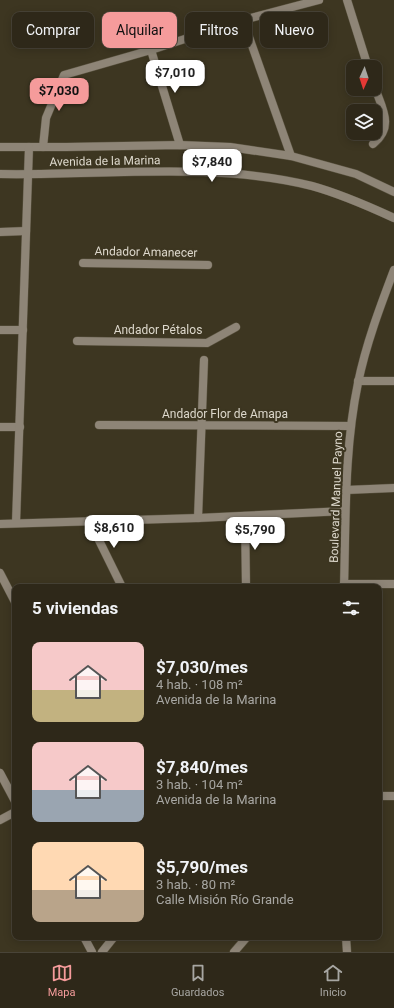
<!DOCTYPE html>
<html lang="es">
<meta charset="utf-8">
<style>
:root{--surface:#2e2819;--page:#363022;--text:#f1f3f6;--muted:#a7a6a2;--line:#494438;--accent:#f59b9b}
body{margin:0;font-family:Roboto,sans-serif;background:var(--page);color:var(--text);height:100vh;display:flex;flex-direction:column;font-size:15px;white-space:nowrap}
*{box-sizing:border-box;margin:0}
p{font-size:13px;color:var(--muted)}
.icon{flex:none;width:22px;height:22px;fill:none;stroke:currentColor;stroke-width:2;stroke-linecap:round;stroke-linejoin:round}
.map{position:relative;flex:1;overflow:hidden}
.side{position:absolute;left:12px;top:584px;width:370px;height:356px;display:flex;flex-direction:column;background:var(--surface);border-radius:8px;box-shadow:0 2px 10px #0003,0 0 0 1px var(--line)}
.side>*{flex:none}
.hud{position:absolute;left:12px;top:12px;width:370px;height:36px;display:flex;gap:8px}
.needle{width:26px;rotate:183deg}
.fabs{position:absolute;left:346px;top:60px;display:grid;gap:8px}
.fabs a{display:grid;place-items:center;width:36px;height:36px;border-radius:8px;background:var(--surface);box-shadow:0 2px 10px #0003,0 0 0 1px var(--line);font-size:20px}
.price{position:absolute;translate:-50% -34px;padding:0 9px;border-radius:8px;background:#fff;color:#222;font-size:13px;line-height:26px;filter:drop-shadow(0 1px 2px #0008)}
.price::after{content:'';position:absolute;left:50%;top:24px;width:12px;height:9px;margin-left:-6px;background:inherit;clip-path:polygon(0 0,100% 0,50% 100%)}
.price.on{background:var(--accent);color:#111}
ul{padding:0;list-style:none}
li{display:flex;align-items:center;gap:12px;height:100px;padding:0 20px}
li span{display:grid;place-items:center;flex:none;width:112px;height:80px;border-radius:8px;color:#555}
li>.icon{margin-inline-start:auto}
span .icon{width:48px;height:48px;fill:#fffc;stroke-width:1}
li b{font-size:17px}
h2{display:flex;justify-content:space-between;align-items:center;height:48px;padding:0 20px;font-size:17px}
.pill{padding:0 14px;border-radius:8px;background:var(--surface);box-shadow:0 2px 10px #0003,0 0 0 1px var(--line);font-size:14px;line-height:36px}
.pill.on{background:var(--accent);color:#111}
.tabs{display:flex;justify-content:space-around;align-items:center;height:56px;border-top:1px solid var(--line);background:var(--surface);font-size:11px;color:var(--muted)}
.tabs a{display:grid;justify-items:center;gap:2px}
.tabs .on{color:var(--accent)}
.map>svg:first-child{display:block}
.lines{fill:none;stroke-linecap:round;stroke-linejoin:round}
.lane-casing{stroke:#5a5340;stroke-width:9}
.street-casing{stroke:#5a5340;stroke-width:9}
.lane{stroke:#8e8577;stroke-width:8}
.street{stroke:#8e8577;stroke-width:8}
.labels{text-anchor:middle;stroke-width:4;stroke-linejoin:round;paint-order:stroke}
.street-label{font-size:12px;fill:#ddd8cc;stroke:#3d3621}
</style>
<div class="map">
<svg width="394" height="952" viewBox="0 0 394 952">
<rect width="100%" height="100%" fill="#3d3621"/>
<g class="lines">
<defs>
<g id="lane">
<polyline points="83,263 208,265"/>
<polyline points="358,381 394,381"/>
<polyline points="99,425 351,426"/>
<polyline points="346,490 394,488"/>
<polyline points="198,518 204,360"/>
</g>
<g id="street">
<polyline points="347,0 368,67"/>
<polyline points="243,20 291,156"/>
<polyline points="151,50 180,145"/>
<path d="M373,144c21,-17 10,-34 2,-56"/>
<polyline points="0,147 66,147 180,145 230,147 291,156 356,174 394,192"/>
<polyline points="43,147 46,118 64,75 151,50 243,20 319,0"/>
<path d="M0,174c101,2 213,-13 312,12 29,8 56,20 82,32"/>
<polyline points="0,232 26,231"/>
<polyline points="0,330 23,330"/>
<polyline points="77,341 207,343 236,327"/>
<polyline points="0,427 20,427"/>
<polyline points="245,516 246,587"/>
<polyline points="89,520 122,587"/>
<polyline points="16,523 29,147"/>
<polyline points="0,524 198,518 345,511"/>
<polyline points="0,573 15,602"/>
<polyline points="344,584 394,584"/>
<path d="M344,587c2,-68 0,-137 14,-204 8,-39 22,-76 36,-113"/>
<polyline points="0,773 15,801"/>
<polyline points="379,796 394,796"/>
<polyline points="0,820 15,812"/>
<polyline points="84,937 92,952"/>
<polyline points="346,937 347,952"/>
<polyline points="102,952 114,937"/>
<polyline points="234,952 247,937"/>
</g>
</defs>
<!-- lane casing -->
<use href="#lane" class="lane-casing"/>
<!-- street casing -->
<use href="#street" class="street-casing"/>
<!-- lane -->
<use href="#lane" class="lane"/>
<!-- street -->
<use href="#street" class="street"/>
</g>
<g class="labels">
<!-- street labels -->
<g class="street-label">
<text transform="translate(105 161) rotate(-1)" y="4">Avenida de la Marina</text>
<text transform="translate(146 252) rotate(1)" y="4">Andador Amanecer</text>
<text x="158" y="334">Andador Pétalos</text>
<text x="225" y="418">Andador Flor de Amapa</text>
<text transform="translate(336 497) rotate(-88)" y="4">Boulevard Manuel Payno</text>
</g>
</g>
</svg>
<div class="fabs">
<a><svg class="needle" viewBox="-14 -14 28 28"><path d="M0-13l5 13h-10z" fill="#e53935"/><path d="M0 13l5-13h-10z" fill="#a7a6a2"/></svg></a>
<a><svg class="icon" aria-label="layers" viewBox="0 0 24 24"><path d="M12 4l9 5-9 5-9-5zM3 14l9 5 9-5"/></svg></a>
</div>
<b class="price" style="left:175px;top:94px">$7,010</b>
<b class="price on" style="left:59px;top:112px">$7,030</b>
<b class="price" style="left:212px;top:183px">$7,840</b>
<b class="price" style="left:114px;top:549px">$8,610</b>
<b class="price" style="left:255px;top:551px">$5,790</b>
<div class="hud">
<a class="pill">Comprar</a>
<a class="pill on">Alquilar</a>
<a class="pill">Filtros</a>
<a class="pill">Nuevo</a>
</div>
<section class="side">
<h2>5 viviendas<svg class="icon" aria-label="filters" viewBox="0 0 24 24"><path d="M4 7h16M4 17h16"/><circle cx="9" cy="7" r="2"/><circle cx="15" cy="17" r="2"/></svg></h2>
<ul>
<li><span style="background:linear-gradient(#f6c9c9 60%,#c2b280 0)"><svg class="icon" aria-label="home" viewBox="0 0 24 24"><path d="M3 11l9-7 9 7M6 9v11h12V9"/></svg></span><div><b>$7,030/mes</b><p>4 hab. · 108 m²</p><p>Avenida de la Marina</p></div></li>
<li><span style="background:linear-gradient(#f6c9c9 60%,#9aa5b1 0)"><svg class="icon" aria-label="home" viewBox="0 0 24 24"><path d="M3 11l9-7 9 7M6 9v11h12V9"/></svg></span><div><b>$7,840/mes</b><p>3 hab. · 104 m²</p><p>Avenida de la Marina</p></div></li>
<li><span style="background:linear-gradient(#ffd9b3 60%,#b9a48a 0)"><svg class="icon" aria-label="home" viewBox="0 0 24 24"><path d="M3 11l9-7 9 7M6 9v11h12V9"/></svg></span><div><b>$5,790/mes</b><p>3 hab. · 80 m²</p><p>Calle Misión Río Grande</p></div></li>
</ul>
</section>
</div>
<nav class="tabs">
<a class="on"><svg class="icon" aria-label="map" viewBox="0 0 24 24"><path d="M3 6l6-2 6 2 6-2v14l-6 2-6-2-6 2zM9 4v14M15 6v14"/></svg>Mapa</a>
<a><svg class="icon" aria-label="saved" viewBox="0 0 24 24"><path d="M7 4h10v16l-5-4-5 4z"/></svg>Guardados</a>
<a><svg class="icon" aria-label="home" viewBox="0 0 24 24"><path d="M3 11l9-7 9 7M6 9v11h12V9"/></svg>Inicio</a>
</nav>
